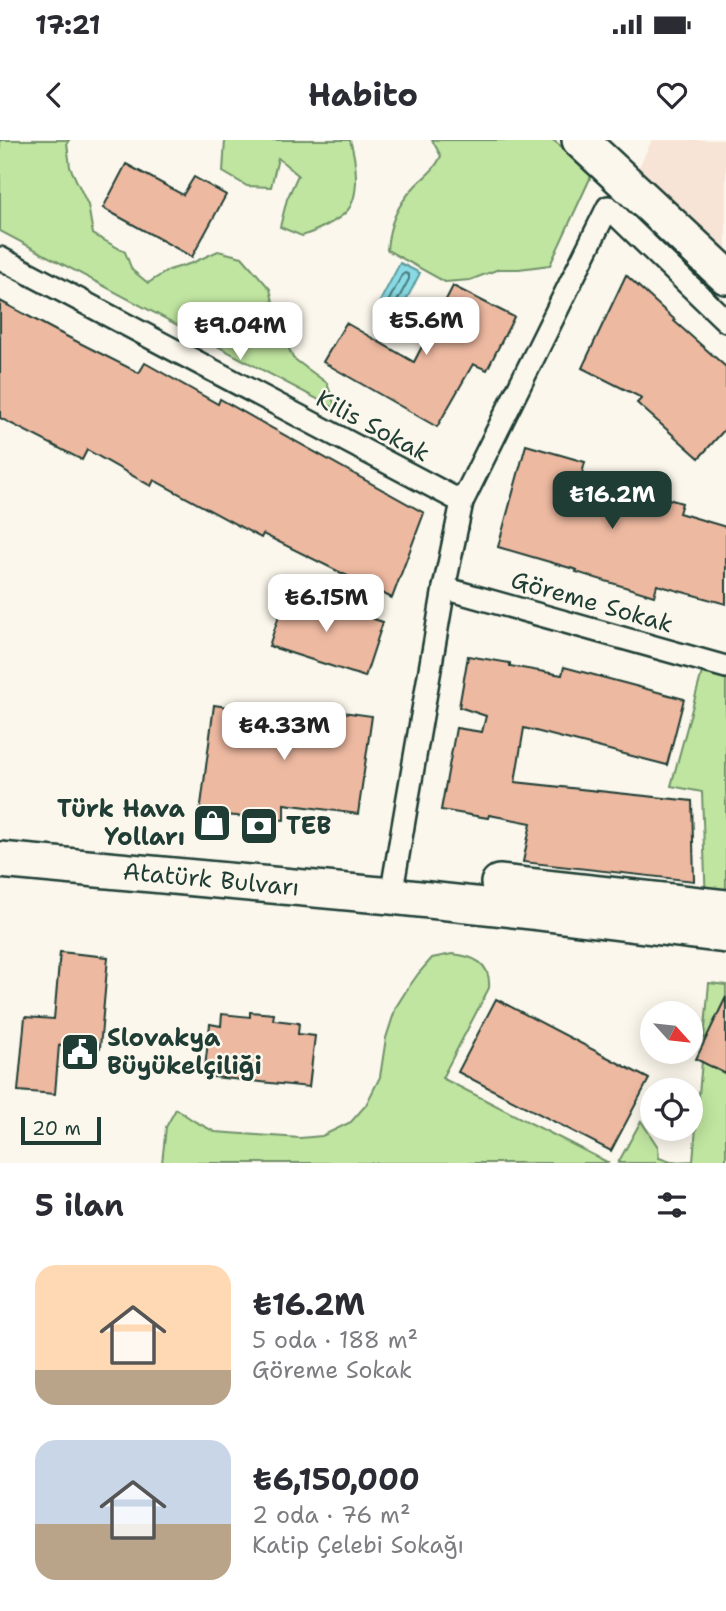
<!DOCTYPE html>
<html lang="tr">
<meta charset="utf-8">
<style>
:root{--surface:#fff;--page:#f7f7f7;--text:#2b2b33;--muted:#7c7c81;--accent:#1f3d34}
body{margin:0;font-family:"Shantell Sans",sans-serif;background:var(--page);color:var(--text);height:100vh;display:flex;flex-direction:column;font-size:26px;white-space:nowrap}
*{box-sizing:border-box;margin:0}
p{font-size:23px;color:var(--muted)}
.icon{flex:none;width:38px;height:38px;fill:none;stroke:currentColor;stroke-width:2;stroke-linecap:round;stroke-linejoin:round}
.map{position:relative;height:1023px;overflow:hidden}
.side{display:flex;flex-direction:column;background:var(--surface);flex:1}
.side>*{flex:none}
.needle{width:46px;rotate:117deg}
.tools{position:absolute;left:640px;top:861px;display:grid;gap:14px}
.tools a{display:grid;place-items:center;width:63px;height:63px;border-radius:50%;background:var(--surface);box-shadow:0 4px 18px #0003;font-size:35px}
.scale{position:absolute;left:21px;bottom:18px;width:80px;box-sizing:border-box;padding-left:7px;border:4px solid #1f3d34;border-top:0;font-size:19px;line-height:24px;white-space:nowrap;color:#1f3d34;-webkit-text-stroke:5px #fbf7ec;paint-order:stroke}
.price{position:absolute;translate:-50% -60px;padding:0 16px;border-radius:14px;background:#fff;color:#222;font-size:23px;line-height:46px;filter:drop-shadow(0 2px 4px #0008)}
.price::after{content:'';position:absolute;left:50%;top:42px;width:21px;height:16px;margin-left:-10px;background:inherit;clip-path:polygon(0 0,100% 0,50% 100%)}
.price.on{background:var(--accent);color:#fff}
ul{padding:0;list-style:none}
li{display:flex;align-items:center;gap:21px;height:175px;padding:0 35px}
li span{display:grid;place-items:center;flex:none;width:196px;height:140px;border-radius:21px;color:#555}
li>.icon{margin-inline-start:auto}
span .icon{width:84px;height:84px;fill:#fffc;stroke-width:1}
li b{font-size:30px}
h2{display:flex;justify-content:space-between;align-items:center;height:84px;padding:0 35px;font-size:30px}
.status{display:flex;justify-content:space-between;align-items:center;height:49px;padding:0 35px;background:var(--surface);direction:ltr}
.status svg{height:19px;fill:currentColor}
header{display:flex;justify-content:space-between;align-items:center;height:91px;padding:0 35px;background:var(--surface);font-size:32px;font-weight:700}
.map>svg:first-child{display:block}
.built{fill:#f7e4d6}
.green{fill:#c0e5a0;stroke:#70916a;stroke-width:2}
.water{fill:#89dae5;stroke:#5f9b9e;stroke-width:2}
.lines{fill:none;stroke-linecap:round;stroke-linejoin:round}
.shore{stroke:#497c7b;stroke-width:2}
.building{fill:#eeb9a1;stroke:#1f3d34;stroke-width:2}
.street-casing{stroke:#1f3d34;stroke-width:26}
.primary-casing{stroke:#1f3d34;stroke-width:40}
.street{stroke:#fbf7ec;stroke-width:21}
.primary{stroke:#fbf7ec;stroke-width:35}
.labels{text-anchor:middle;stroke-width:5;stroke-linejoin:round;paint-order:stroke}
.street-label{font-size:24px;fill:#1f3d34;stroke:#fbf7ec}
.poi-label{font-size:24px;font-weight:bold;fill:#1f3d34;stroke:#fbf7ec;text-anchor:start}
</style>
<div class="status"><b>17:21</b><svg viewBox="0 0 49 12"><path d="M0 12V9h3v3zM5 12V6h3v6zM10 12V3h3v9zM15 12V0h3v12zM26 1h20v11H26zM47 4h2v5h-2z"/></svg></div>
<header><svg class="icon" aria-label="back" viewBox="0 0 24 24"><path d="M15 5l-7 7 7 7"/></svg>Habito<svg class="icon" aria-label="heart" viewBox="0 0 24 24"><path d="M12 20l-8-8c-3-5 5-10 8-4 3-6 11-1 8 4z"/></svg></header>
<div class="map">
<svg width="726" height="1023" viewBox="0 0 726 1023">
<rect width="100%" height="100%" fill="#fbf7ec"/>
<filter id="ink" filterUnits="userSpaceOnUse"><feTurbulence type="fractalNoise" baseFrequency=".0143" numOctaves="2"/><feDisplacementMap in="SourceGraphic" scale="14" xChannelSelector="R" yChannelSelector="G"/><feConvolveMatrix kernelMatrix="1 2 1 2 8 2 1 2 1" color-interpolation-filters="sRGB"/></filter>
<g filter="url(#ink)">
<!-- built -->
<polygon class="built" points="652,0 726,0 726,114 634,37"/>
<!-- green -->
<g class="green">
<polygon points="0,0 69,0 67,3 70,27 88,65 93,94 125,112 132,130 148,143 169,130 192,123 218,111 242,117 270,149 279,186 293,218 327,243 336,269 0,91"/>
<path d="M225,0h125c6,19 11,55 -3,71 -9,10 -33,21 -45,25l-22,-9 7,-28 11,-24 -20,-17 -7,29 -24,-1 -24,-14z"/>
<path d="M432,0h121l40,32 -43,93 -31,4h-20l-29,11 -25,2 -58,-32c2,-26 10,-45 29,-65 11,-11 18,-14 25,-29z"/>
<polygon points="705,521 726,527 726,768 706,766 702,652 671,646"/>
<path d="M452,814c22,2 39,9 37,34l-47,90 167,85h-447l4,-36 10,-18 18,12 21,11 85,6 22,-2 29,-14 15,-17 14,-28 6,-39 10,-31 10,-16 12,-17 14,-16z"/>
<polygon points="709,843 726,845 726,1023 618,1023 641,981 658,1007 659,1018 671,1022 693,1021"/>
</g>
<!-- water -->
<polygon class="water" points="400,123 420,133 397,178 377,167"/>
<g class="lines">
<!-- shore -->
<polygon class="shore" points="405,133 409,135 409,139 395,165 391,167 388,165 388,162 402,135"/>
</g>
<!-- building -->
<g class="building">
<polygon points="126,24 183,55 194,37 226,55 192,117 103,68"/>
<polygon points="626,135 675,180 674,181 726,227 726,288 699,318 637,263 642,258 582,228"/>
<polygon points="453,146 514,177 487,230 473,224 437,287 323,222 346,183 414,222"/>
<polygon points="0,161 58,192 139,233 145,223 218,264 220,259 424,373 392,458 263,394 261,398 154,340 151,346 87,310 82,320 0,278"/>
<polygon points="526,305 585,322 582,334 682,363 679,373 726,387 726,464 657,445 654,456 576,432 577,430 498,407"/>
<polygon points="287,451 383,482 365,537 269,506"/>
<polygon points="468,516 510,523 510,526 562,535 564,527 684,559 667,625 524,588 515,642 692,661 694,741 523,722 531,683 489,675 488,678 441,670 456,588 482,592 486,576 459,567"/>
<polygon points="214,565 305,578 306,567 372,576 358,674 284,664 284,680 200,673"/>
<polygon points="60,812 108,817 100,908 59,905 55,954 18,951 25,877 54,879"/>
<polygon points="726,857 726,934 696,919"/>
<polygon points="496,859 649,939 611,1011 458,932"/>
<polygon points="250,872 274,874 273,880 299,883 298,894 315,896 309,947 204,936 210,884 221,886 222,874 250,877"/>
</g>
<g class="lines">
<defs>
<g id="street">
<polyline points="0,118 462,362"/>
<polyline points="444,448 726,527"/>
<polyline points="391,756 444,448 462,362 608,67 726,181"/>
</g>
<g id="primary">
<polyline points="580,0 726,136"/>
<path id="s1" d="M0,720l391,36 141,15 194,24"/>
<polyline points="499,743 726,768"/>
</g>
</defs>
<!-- street casing -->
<use href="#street" class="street-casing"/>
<!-- primary casing -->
<use href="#primary" class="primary-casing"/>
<!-- street -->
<use href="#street" class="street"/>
<!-- primary -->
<use href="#primary" class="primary"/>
</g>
</g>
<!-- icons -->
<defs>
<symbol id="shop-square" viewBox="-11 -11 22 22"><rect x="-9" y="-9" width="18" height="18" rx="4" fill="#1f3d34" stroke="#fbf7ec"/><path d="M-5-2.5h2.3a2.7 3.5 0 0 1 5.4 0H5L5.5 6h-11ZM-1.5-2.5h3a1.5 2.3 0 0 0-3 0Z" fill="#fff"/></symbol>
<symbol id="bank-square" viewBox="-11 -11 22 22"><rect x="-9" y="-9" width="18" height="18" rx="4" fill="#1f3d34" stroke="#fbf7ec"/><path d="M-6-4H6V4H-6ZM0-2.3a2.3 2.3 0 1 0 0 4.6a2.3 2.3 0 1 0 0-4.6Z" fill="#fff"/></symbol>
<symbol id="civic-square" viewBox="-11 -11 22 22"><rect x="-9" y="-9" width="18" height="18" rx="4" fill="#1f3d34" stroke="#fbf7ec"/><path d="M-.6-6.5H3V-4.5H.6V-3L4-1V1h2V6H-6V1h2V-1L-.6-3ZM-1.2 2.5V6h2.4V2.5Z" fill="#fff"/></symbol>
</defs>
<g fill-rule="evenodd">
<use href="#shop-square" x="190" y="661" width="44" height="44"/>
<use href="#bank-square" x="237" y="664" width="44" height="44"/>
<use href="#civic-square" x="58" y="890" width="44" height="44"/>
</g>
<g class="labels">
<!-- street labels -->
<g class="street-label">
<text transform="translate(373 286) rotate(28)" y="8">Kilis Sokak</text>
<text transform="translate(592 462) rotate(16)" y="8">Göreme Sokak</text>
<text dy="8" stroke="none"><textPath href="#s1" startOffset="212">Atatürk Bulvarı</textPath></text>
</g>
<!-- poi labels -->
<g class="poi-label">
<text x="185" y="677" text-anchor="end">Türk Hava<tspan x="185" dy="28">Yolları</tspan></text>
<text x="286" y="694">TEB</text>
<text x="107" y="906">Slovakya<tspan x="107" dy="28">Büyükelçiliği</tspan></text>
</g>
</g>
</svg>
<div class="tools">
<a><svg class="needle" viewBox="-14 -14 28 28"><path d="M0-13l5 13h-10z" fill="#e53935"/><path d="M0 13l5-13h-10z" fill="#7c7c81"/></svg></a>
<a><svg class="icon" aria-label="locate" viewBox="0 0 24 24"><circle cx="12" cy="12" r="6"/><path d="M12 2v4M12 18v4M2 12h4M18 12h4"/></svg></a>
</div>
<div class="scale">20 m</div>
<b class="price" style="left:426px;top:217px">₺5.6M</b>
<b class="price" style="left:240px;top:222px">₺9.04M</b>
<b class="price on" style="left:612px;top:391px">₺16.2M</b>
<b class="price" style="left:326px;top:494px">₺6.15M</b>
<b class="price" style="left:284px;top:622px">₺4.33M</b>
</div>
<section class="side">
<h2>5 ilan<svg class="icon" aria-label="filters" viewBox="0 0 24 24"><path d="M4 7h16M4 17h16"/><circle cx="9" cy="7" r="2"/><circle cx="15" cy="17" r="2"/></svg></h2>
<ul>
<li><span style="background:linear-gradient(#ffd9b3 75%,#b9a48a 0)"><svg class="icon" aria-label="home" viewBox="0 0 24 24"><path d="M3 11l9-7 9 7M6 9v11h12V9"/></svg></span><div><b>₺16.2M</b><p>5 oda · 188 m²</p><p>Göreme Sokak</p></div></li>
<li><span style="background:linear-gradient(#c9d6e8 60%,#b9a48a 0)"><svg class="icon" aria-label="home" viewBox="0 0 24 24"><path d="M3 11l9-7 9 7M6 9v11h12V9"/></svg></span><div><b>₺6,150,000</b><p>2 oda · 76 m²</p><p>Katip Çelebi Sokağı</p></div></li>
</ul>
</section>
